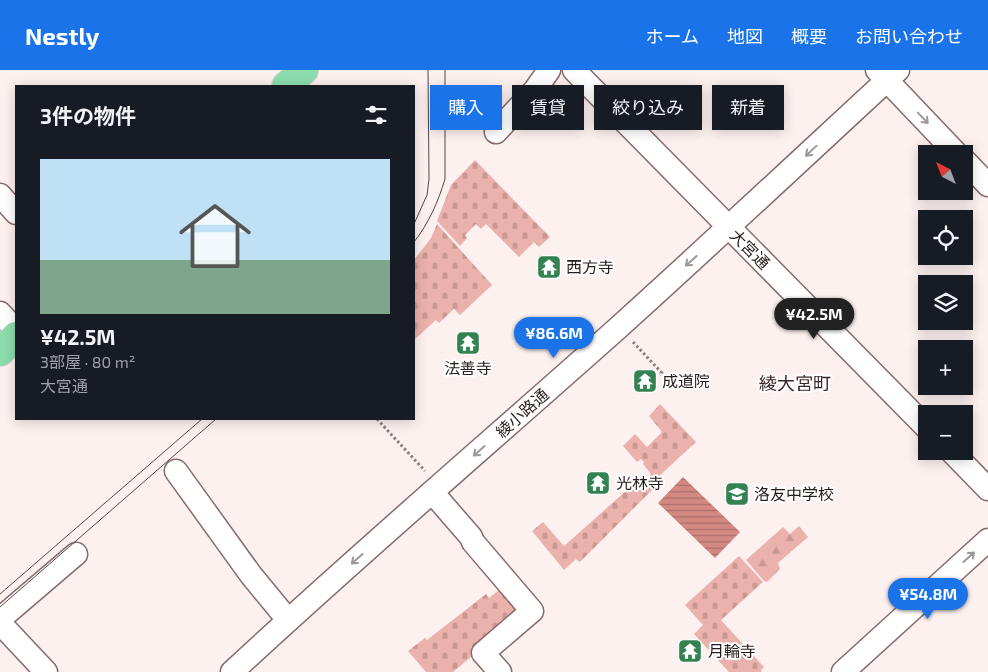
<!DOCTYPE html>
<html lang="ja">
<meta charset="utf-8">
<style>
:root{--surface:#171b24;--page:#242831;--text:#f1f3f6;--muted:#9ea1a6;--line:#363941;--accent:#1a73e8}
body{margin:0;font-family:"Exo 2","Noto Sans JP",sans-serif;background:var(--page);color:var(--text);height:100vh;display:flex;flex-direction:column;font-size:19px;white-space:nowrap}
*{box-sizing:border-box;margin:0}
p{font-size:16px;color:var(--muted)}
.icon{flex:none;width:28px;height:28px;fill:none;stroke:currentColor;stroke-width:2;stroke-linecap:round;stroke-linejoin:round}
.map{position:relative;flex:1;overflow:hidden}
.drawer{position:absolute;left:15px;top:15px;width:400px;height:335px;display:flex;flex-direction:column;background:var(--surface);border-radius:0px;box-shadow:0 2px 12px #0003}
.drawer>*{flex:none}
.top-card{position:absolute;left:430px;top:15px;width:475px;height:45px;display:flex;gap:10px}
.needle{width:32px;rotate:318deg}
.fabs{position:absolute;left:918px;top:75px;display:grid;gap:10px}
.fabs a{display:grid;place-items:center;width:55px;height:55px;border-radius:0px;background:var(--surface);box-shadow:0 2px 12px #0003;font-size:25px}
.price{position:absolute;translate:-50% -42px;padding:0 11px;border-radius:18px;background:var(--accent);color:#fff;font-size:16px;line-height:32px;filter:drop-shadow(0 1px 2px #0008)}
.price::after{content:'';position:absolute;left:50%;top:30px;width:15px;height:11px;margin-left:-8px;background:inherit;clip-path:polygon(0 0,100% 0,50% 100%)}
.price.on{background:#222;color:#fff}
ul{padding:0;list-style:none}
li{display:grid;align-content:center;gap:10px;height:265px;padding:0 25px}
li+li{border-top:1px solid var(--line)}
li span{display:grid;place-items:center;height:155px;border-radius:0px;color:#555}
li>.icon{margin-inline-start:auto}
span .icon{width:90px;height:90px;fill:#fffc;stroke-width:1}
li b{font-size:21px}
h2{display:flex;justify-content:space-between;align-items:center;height:60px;padding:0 25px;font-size:21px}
.pill{padding:0 18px;border-radius:0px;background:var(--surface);box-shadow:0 2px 12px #0003;font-size:18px;line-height:45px}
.pill.on{background:var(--accent);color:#fff}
header{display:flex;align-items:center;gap:30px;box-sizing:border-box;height:70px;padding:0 25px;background:var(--accent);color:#fff}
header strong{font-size:24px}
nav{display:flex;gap:28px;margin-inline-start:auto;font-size:18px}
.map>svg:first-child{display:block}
.forest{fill:url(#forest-firs)}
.cemetery{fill:url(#cemetery-stones)}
.water{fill:url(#water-rules)}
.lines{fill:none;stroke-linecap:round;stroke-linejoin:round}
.minor-casing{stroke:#856c6a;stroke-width:25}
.major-casing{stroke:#d4d2d2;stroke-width:30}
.path{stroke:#8b807f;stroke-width:3;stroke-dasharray:2.5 2.5;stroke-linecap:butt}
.minor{stroke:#fff;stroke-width:22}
.major{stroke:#8cdcad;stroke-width:28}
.tram{stroke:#534847;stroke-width:1}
.oneway{stroke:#9e9999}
.labels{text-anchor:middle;stroke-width:4;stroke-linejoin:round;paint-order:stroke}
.street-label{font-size:16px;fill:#271d1c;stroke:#fff}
.poi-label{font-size:16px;fill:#271d1c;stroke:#fff;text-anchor:start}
.neighbourhood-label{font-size:18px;fill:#3c2726;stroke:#fff}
</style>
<header>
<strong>Nestly</strong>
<nav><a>ホーム</a><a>地図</a><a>概要</a><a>お問い合わせ</a></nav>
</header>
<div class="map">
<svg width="988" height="602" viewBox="0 0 988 602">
<defs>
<pattern id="forest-firs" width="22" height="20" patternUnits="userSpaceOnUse" patternTransform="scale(1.25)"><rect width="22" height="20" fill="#ebb1ac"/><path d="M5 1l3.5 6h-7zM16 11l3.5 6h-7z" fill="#ca9893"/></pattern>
<pattern id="cemetery-stones" width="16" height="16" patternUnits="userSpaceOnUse" patternTransform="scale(1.25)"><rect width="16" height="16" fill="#ebb1ac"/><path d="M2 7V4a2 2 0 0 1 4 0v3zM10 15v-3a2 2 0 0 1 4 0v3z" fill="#ca9893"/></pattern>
<pattern id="water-rules" width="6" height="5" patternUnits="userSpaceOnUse" patternTransform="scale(1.25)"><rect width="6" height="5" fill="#d38882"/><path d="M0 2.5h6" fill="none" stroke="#ab6f6a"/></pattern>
</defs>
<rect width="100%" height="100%" fill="#fdf1f0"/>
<!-- forest -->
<polygon class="forest" points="799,456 808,467 778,493 780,499 767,512 764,511 746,490 783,457 790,464"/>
<!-- cemetery -->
<g class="cemetery">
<polygon points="475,90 550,167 539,177 534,172 519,187 486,154 481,159 476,154 465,165 467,168 460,176 437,151 451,115"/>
<polygon points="437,154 492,215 460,245 454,239 439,253 436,250 414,270 414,190 431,168"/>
<polygon points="660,334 696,372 657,408 660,412 580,492 576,489 564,500 532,461 543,452 564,476 636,412 640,415 651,404 643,394 644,392 641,389 637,392 623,376 635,364 647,377 662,362 649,346"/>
<polygon points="739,486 763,512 721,550 764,597 761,600 762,602 729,602 694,564 703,555 685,535"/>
<polygon points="505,515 527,540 453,602 426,602 408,581 425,568 427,570 486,524 489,528"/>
</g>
<!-- water -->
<polygon class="water" points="683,407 740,462 715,488 658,433"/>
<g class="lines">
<defs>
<g id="minor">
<polyline points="574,0 926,357"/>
<polyline points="877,0 957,84"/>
<polyline points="496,62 535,20 549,0"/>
<polyline points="964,90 988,115"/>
<polyline points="0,125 16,143"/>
<polyline points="0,243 16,260"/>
<polyline points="951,381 988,419"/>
<polyline points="176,401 251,505 288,550"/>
<polyline points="432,422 471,467 473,472 532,541 483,583 500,602"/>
<polyline points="0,549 76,484"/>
<polyline points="0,553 46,602"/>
<path d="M232,602c127,-118 258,-230 387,-345 94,-85 186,-171 279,-257"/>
<polyline points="843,602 988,470"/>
</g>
<g id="major">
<polyline points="286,16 304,0"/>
<polyline points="0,282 16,266"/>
</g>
</defs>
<!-- minor casing -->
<use href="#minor" class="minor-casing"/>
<!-- major casing -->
<use href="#major" class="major-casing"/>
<!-- path -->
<g class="path">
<polyline points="633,272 662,303 660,305"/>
<polyline points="377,349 425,401"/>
</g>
<!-- minor -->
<use href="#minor" class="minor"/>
<!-- major -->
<use href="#major" class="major"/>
<!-- tram -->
<g class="tram">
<polyline points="414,154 427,125 429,109 428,0"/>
<path d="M414,172c15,-19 24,-40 31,-63v-109"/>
<polyline points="0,524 202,349"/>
<polyline points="0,537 216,349"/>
</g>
</g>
<!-- one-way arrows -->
<defs><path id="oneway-shaft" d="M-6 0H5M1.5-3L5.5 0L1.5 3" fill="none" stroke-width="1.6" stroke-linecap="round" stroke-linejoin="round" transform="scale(1.25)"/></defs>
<g class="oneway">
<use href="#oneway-shaft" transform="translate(923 48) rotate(46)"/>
<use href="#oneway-shaft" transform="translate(811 81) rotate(137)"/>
<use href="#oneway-shaft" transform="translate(691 191) rotate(138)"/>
<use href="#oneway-shaft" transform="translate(479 381) rotate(138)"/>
<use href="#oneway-shaft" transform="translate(969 487) rotate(-42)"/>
<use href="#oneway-shaft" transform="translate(357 489) rotate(139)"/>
</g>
<!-- icons -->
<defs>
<symbol id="temple-square" viewBox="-11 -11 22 22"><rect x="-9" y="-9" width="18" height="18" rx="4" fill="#348252" stroke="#fff"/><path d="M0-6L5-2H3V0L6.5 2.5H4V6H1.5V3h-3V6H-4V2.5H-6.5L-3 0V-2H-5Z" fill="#fff"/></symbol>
<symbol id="school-square" viewBox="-11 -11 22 22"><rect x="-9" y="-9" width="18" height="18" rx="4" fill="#348252" stroke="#fff"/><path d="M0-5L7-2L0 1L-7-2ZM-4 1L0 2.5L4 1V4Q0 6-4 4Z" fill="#fff"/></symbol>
</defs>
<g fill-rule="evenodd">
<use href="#temple-square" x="535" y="183" width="28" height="28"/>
<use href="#temple-square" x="454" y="259" width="28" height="28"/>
<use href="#temple-square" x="631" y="297" width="28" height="28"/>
<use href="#temple-square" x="584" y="399" width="28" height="28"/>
<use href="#school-square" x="723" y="410" width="28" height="28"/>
<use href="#temple-square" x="676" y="567" width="28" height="28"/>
</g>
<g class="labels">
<!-- street labels -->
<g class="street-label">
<text transform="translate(750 179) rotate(45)" y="6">大宮通</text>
<text transform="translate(522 343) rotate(-42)" y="6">綾小路通</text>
</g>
<!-- poi labels -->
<g class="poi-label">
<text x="566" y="203">西方寺</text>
<text x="468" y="304" text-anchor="middle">法善寺</text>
<text x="662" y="317">成道院</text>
<text x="616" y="419">光林寺</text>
<text x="754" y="430">洛友中学校</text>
<text x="708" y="587">月輪寺</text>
</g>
<!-- neighbourhood labels -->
<g class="neighbourhood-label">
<text x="795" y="320">綾大宮町</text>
</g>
</g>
</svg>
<div class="fabs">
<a><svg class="needle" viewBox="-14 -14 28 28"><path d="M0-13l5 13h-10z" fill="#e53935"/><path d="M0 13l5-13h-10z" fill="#9ea1a6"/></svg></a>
<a><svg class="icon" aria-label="locate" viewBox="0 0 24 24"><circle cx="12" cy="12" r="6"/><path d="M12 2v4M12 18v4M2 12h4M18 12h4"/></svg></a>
<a><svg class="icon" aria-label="layers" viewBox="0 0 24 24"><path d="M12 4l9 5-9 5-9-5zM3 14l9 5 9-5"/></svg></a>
<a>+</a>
<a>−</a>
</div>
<b class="price on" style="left:814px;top:270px">¥42.5M</b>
<b class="price" style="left:554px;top:289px">¥86.6M</b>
<b class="price" style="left:928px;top:550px">¥54.8M</b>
<div class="top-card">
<a class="pill on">購入</a>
<a class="pill">賃貸</a>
<a class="pill">絞り込み</a>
<a class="pill">新着</a>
</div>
<section class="drawer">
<h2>3件の物件<svg class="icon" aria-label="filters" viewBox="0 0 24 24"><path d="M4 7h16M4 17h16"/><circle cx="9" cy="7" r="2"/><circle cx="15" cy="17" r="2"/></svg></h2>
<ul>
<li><span style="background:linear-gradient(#bfe0f5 65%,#7fa58c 0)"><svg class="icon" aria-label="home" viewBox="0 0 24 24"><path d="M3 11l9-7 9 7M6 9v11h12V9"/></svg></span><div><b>¥42.5M</b><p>3部屋 · 80 m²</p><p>大宮通</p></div></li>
</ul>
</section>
</div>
